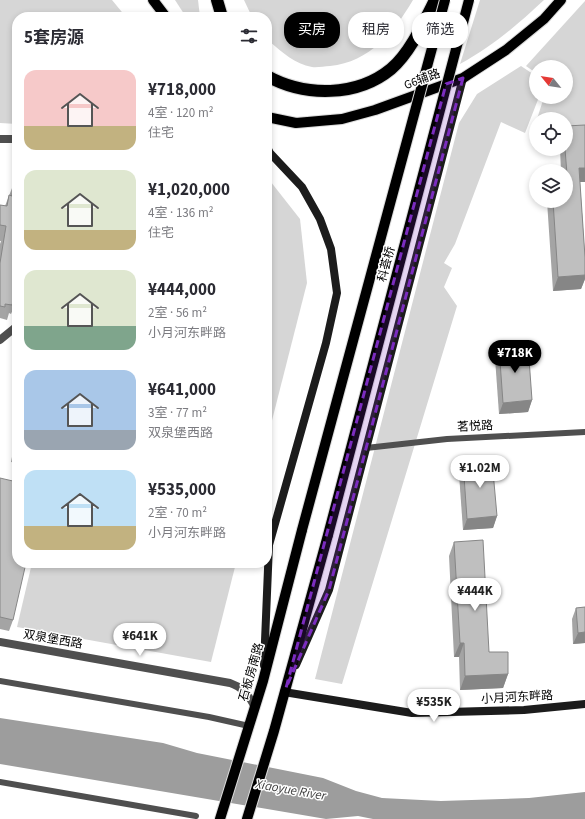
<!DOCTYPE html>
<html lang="zh">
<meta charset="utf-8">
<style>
:root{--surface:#fff;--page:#f2f2f3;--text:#2b2b33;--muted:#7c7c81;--accent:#000}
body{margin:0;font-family:"Source Sans 3","Noto Sans SC",sans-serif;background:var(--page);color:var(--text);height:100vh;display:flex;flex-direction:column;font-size:15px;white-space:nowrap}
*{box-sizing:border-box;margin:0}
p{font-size:13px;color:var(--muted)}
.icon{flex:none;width:22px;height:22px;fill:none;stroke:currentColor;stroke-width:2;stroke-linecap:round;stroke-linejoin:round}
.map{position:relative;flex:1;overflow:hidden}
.details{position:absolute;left:12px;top:12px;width:260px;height:556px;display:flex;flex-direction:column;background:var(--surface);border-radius:16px;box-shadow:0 2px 6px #0003}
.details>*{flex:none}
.hud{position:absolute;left:284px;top:12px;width:241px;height:36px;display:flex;gap:8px}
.needle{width:26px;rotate:300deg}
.buttons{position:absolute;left:529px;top:60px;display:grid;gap:8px}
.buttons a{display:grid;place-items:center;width:44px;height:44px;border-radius:50%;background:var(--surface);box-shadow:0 2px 6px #0003;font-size:20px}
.price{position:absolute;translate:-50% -34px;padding:0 9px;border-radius:14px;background:#fff;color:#222;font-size:13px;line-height:26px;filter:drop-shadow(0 1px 2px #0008)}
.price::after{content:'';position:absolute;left:50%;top:24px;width:12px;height:9px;margin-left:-6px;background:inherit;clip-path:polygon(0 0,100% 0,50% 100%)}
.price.selected{background:var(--accent);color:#fff}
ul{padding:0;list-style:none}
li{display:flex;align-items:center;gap:12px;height:100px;padding:0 12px}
li span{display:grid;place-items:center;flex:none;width:112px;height:80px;border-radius:12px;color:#555}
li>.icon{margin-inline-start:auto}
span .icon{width:48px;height:48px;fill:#fffc;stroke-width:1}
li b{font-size:17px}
h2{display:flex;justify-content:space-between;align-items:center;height:48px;padding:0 12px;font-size:17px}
.pill{padding:0 14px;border-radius:16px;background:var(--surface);box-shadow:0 2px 6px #0003;font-size:14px;line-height:36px}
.pill.selected{background:var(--accent);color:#fff}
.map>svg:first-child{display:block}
.green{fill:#d6d6d6}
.water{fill:#9d9d9d}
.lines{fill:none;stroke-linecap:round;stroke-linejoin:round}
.primary-casing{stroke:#dbdbdb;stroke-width:12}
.highway-casing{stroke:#dbdbdb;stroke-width:14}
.lane{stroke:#4f4f4f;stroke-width:6}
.street{stroke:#4f4f4f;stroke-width:8}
.secondary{stroke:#1c1c1c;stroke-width:8}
.primary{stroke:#000;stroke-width:10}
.highway{stroke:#000;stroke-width:12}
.primary-bridge-casing{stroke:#dbdbdb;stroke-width:12;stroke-linecap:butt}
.primary-bridge{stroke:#000;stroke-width:10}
.wall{fill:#a4a4a4}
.shaded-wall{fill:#868686}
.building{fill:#bfbfbf;stroke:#868686}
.marked{fill:#7b2cbf;fill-opacity:0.2;stroke:#7b2cbf;stroke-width:3;stroke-dasharray:8 5;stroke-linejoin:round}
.labels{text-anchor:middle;stroke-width:3;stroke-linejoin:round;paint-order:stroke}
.street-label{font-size:12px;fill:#000;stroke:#fff}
.water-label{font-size:13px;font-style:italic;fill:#3e3e3e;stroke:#fff}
</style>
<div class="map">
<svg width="585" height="819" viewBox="0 0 585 819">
<rect width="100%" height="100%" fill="#fff"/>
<!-- green -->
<g class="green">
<polygon points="0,0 112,0 126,17 17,17 17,124 0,123"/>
<polygon points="175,0 198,0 200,17 186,17"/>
<path d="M244,0h169c-19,32 -43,62 -83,66 -6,0 -13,2 -18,1 -17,-3 -30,-15 -42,-25l-3,-3v-22h-15z"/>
<path d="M480,0h64c-28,26 -50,45 -84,64z"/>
<polygon points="585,1 585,127 566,127 566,119 537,119 544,97 566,97 566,67 536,67 536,73 526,66"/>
<polygon points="521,66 536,76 536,97 539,97 525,133 501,122 455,244 444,263 452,268 444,287 457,306 342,684 315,679 459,123 477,94"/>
<polygon points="267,177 300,219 307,283 267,440"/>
<polygon points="32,563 236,563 211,662 17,627"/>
</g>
<!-- water -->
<polygon class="water" points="0,718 163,743 197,753 323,778 356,791 382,798 441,801 529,798 585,792 585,819 373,819 358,816 326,819 6,765 0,764"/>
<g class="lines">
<defs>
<g id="primary">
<polyline points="153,0 166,17"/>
<polyline points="267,117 296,123 342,119 375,110 463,78 506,50 544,19 561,0"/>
<polyline points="220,819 263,681 302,530"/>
<polyline points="247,819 274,731 328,535"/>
</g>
<g id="highway">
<polyline points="217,0 222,17"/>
<path d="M267,76c38,21 90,21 124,-7 19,-16 33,-47 44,-69"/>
</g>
</defs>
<!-- primary casing -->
<use href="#primary" class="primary-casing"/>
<!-- highway casing -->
<use href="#highway" class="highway-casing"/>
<!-- lane -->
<g class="lane">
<polyline points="366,448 447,439 585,432"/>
<polyline points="0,681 209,717 249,726"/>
<polyline points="0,782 196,816"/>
</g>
<!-- street -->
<g class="street">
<polyline points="0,139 17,139"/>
<polyline points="0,340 17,326"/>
<path d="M0,642l230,41c12,4 20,13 25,25"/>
</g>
<!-- secondary -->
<g class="secondary">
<polyline points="264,665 269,545 326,343 337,293 331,249 320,219 302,187 270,153 267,147"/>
<polyline points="296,665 329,590 463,78"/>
<polyline points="284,692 412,713 524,710 585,704"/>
</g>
<!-- primary -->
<use href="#primary" class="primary"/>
<!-- highway -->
<use href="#highway" class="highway"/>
<defs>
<g id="primary-bridge">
<polyline points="302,530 445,0"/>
<polyline points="328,535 469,0"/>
</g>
</defs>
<!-- primary-bridge casing -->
<use href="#primary-bridge" class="primary-bridge-casing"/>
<!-- primary-bridge -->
<use href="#primary-bridge" class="primary-bridge"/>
</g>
<!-- wall -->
<g class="wall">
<polygon points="585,125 585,182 580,182 585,257 585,279 581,289 553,291 547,201 566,201 566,171 561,171 560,149 566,149"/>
<polygon points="14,183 17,184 17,305 15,305 11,314 9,313 7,320 0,318 0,320 0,244 1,241 0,241 0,205 5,206"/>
<polygon points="499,347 532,400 528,412 499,414 495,358"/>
<polygon points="17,431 17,470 15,469 16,463 11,462"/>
<polygon points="463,462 497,516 493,528 463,530 459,474"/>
<polygon points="0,478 13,620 9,631 0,629"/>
<polygon points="454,542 489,652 508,674 503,688 460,690 459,657 454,657 449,556"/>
<polygon points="585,607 585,643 573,644 572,619 576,608"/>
</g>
<!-- shaded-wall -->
<g class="shaded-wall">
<polygon points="579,168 585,168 585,182 574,182"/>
<polygon points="585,275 585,279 581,289 553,291 558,277"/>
<polygon points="532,400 528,412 499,414 503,403"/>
<polygon points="497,516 493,528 463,530 467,519"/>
<polygon points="585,632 585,643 573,644 578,633"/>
<polygon points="460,643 464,643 459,657 454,657"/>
<polygon points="508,674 503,688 460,690 465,676"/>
</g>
<!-- building -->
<g class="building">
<polygon points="585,125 585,168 579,168 585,257 585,275 558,277 553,201 566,201 566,174 567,174 565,149 566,149 566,126"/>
<polygon points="14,183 17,184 17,299 14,298 12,305 5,304 5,307 0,306 0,263 6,226 0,225 0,205 7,206 9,195 12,196"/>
<polygon points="528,345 532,400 503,403 499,347"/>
<polygon points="492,460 497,516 467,519 463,462"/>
<polygon points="0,478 17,482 17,563 26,563 13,620 0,617"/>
<polygon points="483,540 489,652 508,652 508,674 465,676 464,643 460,643 454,542"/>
<polygon points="585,607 585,632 578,633 576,608"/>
</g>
<!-- marked area -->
<path class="marked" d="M463,78l-134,512 -43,98 160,-604z"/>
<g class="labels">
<!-- street labels -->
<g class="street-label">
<text transform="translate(422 79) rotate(-20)" y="4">G6辅路</text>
<text transform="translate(386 264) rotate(-75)" y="4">科荟桥</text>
<text transform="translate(475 426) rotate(-3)" y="4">茗悦路</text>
<text transform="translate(53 639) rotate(10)" y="4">双泉堡西路</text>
<text transform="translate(251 672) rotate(-74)" y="4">石板房南路</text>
<text transform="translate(517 697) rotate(-3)" y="4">小月河东畔路</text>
</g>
<!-- water labels -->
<g class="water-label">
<text transform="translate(291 789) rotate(10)" y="5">Xiaoyue River</text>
</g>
</g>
</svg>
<div class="buttons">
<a><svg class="needle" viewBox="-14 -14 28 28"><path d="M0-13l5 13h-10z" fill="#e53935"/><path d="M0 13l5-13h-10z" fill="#7c7c81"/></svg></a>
<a><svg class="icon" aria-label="locate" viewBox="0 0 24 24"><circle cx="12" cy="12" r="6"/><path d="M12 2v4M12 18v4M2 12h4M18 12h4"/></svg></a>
<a><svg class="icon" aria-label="layers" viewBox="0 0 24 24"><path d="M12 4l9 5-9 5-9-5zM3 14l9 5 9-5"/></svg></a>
</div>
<b class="price selected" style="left:515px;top:374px">¥718K</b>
<b class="price" style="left:480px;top:489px">¥1.02M</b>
<b class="price" style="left:475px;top:612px">¥444K</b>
<b class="price" style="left:140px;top:657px">¥641K</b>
<b class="price" style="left:434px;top:723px">¥535K</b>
<div class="hud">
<a class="pill selected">买房</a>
<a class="pill">租房</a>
<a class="pill">筛选</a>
</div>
<section class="details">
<h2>5套房源<svg class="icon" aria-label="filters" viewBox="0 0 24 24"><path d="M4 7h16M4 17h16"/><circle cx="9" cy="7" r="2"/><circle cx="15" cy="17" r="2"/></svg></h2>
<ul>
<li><span style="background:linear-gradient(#f6c9c9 70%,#c2b280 0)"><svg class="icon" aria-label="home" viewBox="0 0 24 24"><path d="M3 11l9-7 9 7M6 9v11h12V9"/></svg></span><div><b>¥718,000</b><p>4室 · 120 m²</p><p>住宅</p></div></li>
<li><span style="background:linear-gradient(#dfe7d0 75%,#c2b280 0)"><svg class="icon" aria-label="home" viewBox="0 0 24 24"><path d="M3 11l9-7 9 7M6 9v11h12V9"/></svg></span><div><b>¥1,020,000</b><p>4室 · 136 m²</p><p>住宅</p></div></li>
<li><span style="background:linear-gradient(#dfe7d0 70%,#7fa58c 0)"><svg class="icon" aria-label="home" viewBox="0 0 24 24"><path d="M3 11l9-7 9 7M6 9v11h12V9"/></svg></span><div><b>¥444,000</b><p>2室 · 56 m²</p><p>小月河东畔路</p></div></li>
<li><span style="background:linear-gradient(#a9c7e8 75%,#9aa5b1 0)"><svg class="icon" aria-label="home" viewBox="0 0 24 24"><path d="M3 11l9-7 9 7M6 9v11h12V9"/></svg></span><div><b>¥641,000</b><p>3室 · 77 m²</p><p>双泉堡西路</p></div></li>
<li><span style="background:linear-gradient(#bfe0f5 70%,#c2b280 0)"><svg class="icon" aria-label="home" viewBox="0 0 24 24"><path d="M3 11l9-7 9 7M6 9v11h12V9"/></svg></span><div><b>¥535,000</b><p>2室 · 70 m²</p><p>小月河东畔路</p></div></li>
</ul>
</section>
</div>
